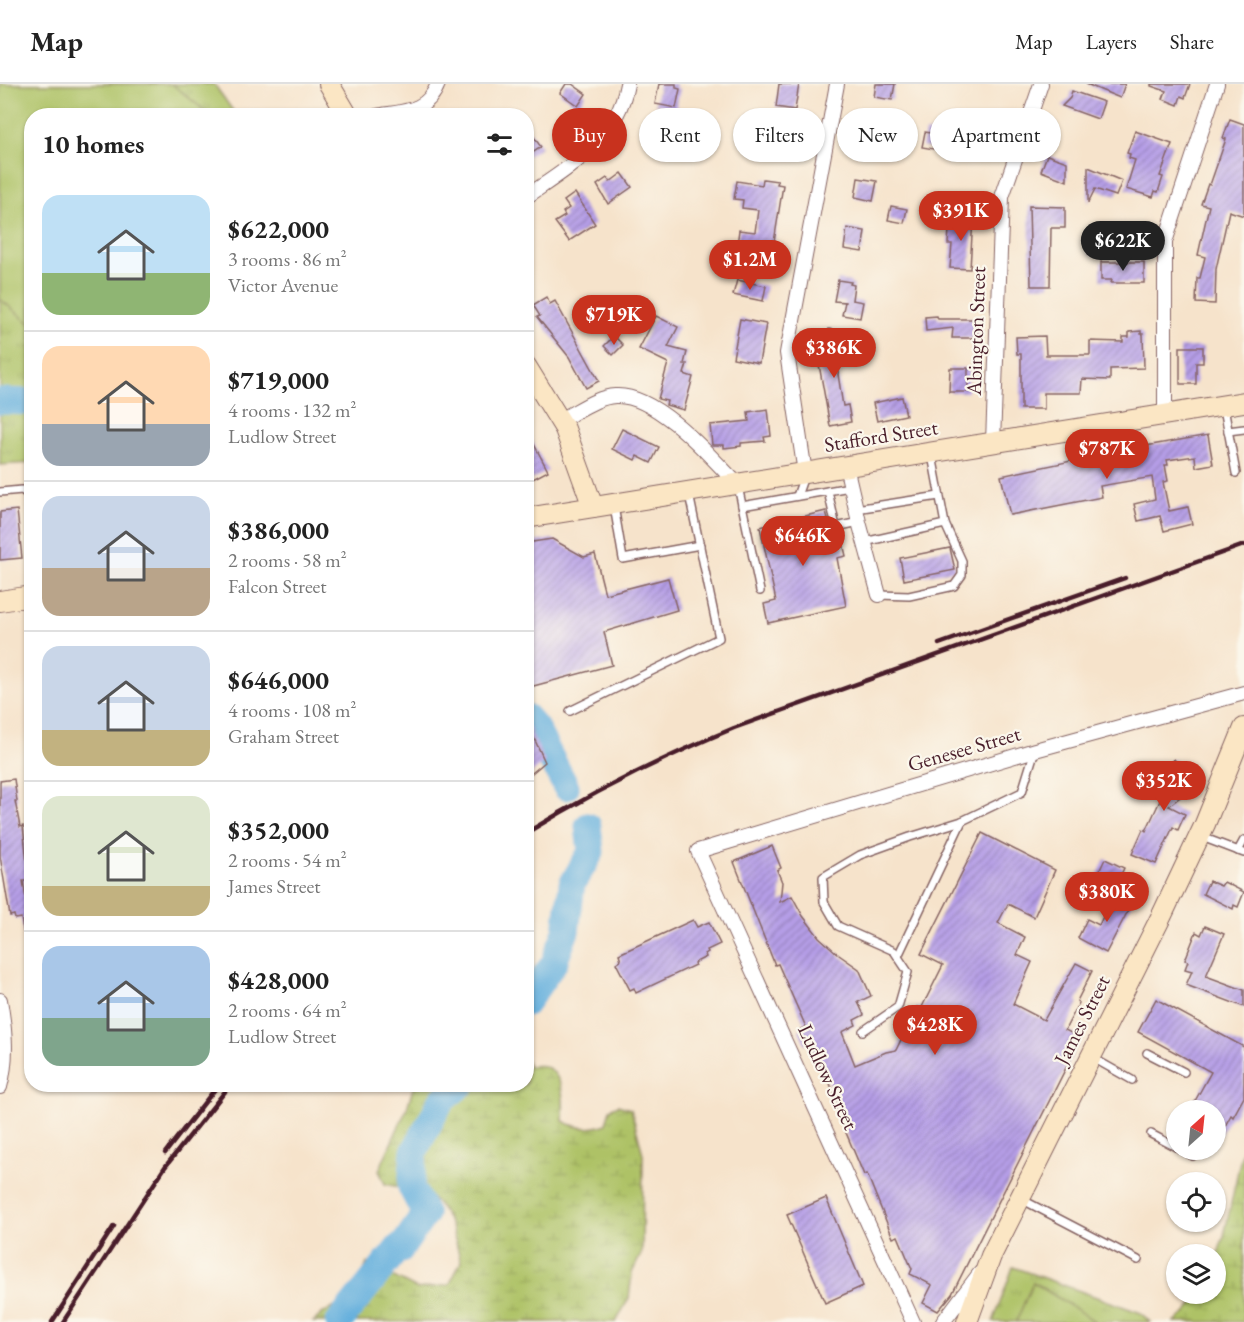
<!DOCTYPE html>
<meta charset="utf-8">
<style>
:root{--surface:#fff;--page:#f6f6f6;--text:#222;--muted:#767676;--line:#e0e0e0;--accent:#c8321e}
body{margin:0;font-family:"EB Garamond",serif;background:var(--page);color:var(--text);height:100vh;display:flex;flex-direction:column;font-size:22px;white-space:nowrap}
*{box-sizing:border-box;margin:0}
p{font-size:20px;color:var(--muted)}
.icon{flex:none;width:33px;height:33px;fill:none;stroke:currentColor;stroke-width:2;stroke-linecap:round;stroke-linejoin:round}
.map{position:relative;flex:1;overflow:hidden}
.panel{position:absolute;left:24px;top:24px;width:510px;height:984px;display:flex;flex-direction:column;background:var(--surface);border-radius:24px;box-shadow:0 2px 4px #0004}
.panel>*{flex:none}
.hud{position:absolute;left:552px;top:24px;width:570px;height:54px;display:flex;gap:12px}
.needle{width:39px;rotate:27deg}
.controls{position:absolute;left:1166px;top:1016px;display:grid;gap:12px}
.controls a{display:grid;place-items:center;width:60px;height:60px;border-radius:50%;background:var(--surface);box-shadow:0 2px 4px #0004;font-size:30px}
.price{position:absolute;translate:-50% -51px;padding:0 14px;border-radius:21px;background:var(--accent);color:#fff;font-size:20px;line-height:39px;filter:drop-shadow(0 2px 3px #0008)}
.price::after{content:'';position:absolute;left:50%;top:36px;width:18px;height:14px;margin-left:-9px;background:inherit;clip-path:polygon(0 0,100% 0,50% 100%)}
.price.selected{background:#222;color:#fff}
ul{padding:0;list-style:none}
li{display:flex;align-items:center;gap:18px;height:150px;padding:0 18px}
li+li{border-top:2px solid var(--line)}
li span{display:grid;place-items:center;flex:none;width:168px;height:120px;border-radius:18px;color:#555}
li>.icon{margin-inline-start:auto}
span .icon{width:72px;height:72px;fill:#fffc;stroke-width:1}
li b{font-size:26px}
h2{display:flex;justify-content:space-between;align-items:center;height:72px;padding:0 18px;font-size:26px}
.chip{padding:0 21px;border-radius:27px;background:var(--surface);box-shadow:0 2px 4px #0004;font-size:21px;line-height:54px}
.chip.selected{background:var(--accent);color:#fff}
header{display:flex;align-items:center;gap:36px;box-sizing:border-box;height:84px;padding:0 30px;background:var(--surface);border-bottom:2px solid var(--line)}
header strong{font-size:28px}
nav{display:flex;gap:33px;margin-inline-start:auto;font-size:21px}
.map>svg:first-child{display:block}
.grass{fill:url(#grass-tufts);stroke:#7c7048;stroke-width:1.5}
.wetland{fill:url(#wetland-marsh);stroke:#7c7048;stroke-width:1.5}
.pitch{fill:#aec266;stroke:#7c7048;stroke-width:1.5}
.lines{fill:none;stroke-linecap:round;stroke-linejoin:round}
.river{stroke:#64afdd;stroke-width:27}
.building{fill:url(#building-hatch)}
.lane-casing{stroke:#866463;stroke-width:10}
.street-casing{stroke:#866463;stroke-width:16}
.secondary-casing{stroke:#866463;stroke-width:22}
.lane{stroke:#fff;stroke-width:7}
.street{stroke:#fff;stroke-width:14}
.secondary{stroke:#fbe6c4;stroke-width:20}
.rail{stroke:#4a1f2b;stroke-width:4.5}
.labels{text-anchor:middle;stroke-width:4.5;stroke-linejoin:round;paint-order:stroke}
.street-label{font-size:21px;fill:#4a1f2b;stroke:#fbf7ec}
</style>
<header>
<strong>Map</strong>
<nav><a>Map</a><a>Layers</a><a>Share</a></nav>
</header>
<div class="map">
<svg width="1244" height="1238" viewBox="0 0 1244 1238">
<defs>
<pattern id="grass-tufts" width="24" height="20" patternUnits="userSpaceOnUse" patternTransform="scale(1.5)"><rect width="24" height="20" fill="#aec266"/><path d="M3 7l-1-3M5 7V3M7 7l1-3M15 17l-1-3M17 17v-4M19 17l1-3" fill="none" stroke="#97a659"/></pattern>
<pattern id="wetland-marsh" width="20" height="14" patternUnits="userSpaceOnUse" patternTransform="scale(1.5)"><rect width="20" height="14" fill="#aec266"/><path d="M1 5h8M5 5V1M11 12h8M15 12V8" fill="none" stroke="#97a659"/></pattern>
<pattern id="building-hatch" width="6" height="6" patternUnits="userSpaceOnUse" patternTransform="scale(1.5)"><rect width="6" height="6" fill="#b59ee7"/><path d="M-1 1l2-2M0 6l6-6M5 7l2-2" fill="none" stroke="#9580bb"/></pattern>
</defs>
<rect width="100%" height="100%" fill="#fbf7ec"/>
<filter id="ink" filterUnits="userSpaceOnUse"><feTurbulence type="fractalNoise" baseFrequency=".0167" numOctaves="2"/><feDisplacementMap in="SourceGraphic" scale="12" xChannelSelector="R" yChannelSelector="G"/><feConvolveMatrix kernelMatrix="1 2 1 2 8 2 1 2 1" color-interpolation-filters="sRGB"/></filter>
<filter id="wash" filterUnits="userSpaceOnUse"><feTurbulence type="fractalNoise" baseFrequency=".008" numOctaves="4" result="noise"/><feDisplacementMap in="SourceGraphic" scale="24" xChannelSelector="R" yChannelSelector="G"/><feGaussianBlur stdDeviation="1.35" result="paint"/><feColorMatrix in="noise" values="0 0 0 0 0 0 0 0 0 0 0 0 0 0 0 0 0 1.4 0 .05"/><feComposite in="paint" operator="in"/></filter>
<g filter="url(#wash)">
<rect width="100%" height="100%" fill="#f6e3cb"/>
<!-- grass -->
<g class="grass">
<polygon points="0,0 214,0 236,31 32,32 31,379 0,381"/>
<polygon points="1013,1183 1141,1229 1150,1238 993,1238"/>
</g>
<!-- wetland -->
<g class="wetland">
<path d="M527,978l2,4c4,0 11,-1 15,0 21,8 20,38 19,55 14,8 28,9 43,3l4,-15 8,-4 13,4 12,45 -1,98 -10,21 -3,25 -13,24h-303l10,-9 31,-16 13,-34 50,26 32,-4 12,-23c-7,-26 -12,-57 -38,-69 -11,-5 -26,-6 -38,-9l-6,-14 28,-62 7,-23 112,-1z"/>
<polygon points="1244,1059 1244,1238 1174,1238 1185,1230 1201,1209 1215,1209 1215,1178 1224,1152"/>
</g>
<!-- pitch -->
<g class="pitch">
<polygon points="0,0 172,0 210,31 32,32 31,240 0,215"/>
<polygon points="1033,1198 1096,1238 1016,1238"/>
</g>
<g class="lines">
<!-- river -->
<g class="river">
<polyline points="0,317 32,318"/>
<polyline points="526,633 535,643 566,703"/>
<polyline points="526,919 554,879 566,847 572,800 591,768 588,742"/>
<polyline points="339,1238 399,1163 400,1166 425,1130 411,1103 414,1068 441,1017 462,1000"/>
</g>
</g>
<g id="blocks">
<!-- building -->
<g class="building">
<polygon points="566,0 572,0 586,10 578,22 560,9"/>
<polygon points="659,0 676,0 676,4 680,5 676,24 655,20"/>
<polygon points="779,0 799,0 795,26 776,23"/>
<polygon points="876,0 895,0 892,16 874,13"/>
<polygon points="1086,0 1125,0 1120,14"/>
<polygon points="1151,0 1190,0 1185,14 1181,12 1178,21 1163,15 1166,7 1151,2"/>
<polygon points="1072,7 1104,18 1098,35 1062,22 1070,14"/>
<polygon points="989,31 1005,37 998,58 981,52"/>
<polygon points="1230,35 1244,40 1244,132 1229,127 1216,185 1215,220 1196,219 1197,194 1200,194 1205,173 1198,171 1209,122 1201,120 1208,100 1210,101 1226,55 1223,54"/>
<polygon points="526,42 541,63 526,73"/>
<polygon points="868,45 884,47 881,68 864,66"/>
<polygon points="1135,47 1172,60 1160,92 1163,93 1158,108 1155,107 1153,113 1126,105 1135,76 1129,74 1130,70 1127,69"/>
<polygon points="925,48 942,51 939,66 922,63"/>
<polygon points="1047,71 1067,78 1067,97 1041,87"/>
<polygon points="1088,83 1122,97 1116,112 1095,105 1088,119"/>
<polygon points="622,89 632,103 608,120 597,101 607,94 610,98"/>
<polygon points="858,94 877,97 873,117 855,113"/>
<polygon points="763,95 778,97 777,100 783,101 771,177 736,169 739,146 755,148 758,126 742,124 743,116 734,115 737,97 762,101"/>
<polygon points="575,109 595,140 569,157 555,138 565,132 563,128 569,124 564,117"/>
<polygon points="891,122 907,125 904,139 888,136"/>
<polygon points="1029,122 1065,123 1065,144 1051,144 1050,202 1031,202"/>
<polygon points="950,132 973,134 970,185 950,184 952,160 948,160"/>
<polygon points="847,144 865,147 862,168 844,165"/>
<polygon points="1087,151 1102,152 1101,172 1089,171"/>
<polygon points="1101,178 1144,178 1144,199 1111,199 1112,196 1101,196"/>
<polygon points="737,196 766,202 763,217 733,211"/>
<polygon points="838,196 851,198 850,200 854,201 852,216 863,218 860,234 842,231 845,218 834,217"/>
<polygon points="546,213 550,220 555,217 599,297 586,304 569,273 537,233 540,232 533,221"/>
<polygon points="656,232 678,243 668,263 687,268 684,280 687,280 684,290 693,293 684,326 666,321 667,317 658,315 668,279 639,265"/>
<polygon points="937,232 938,235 978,235 977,254 952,254 953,244 926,247 925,233"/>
<polygon points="740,235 766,240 759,279 733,274"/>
<polygon points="829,245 846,249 838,290 843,322 848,321 851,338 830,342 818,275 823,276"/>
<polygon points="1141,247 1141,250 1143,250 1144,284 1110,285 1110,296 1082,295 1081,309 1044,309 1044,325 1021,325 1021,270 1017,270 1016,253 1045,252 1046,271 1090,271 1090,257 1123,258 1123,253 1129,253 1129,248"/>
<polygon points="614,252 623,261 613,271 604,262"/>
<polygon points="1180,263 1203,263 1203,279 1196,279 1196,300 1180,300"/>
<polygon points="950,284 968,284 968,308 949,308"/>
<polygon points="902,313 906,331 877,337 873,319"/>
<polygon points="768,325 771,352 764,353 765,357 741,359 741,362 724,364 724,361 712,361 710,341 749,337 748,328"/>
<polygon points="526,345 548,387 531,396 526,388"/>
<polygon points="622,345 659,363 651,379 637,372 635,376 612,365"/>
<polygon points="1208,351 1213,380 1196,383 1195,372 1167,376 1168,381 1165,381 1168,397 1163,398 1169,427 1188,423 1192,440 1164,447 1160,432 1138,437 1134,420 1155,415 1152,393 1100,402 1102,413 1010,431 1001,392 1085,374 1086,376 1107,372 1107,370 1146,363 1146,362"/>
<polygon points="17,426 22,474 0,476 0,428"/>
<polygon points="826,427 832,453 841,451 846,472 837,474 846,522 768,539 764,520 776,517 760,443"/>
<polygon points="552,455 584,473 595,470 605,510 668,494 677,526 604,548 612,581 526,604 526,459"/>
<polygon points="950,464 955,486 904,496 900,474"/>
<polygon points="526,637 545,678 526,694"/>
<polygon points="1174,675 1195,701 1169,722 1185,730 1178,746 1173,743 1156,780 1132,770 1143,745 1146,747 1163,710 1150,695"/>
<polygon points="14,695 17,717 15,717 20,743 23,742 29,797 23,797 27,820 32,820 32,855 25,856 21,834 15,835 14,831 10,832 0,772 0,697"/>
<polygon points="982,749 1055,786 1034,833 1008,820 998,839 1025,853 1017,871 1032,878 1013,920 1044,936 1076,879 1092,887 1077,917 1079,919 1065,946 1081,954 952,1210 938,1227 923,1219 932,1201 910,1190 912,1185 898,1152 893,1154 867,1090 864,1091 833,1018 837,1016 822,981 818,983 808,959 805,960 799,946 806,943 778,880 775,881 734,778 772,762 781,784 777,786 782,798 780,818 792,812 803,832 819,853 839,871 859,885 871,912 858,918 864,931 854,936 856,941 842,948 855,981 886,968 896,966 917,923 921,925 943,881 921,870"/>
<polygon points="1105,775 1124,784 1117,799 1098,790"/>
<polygon points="1209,797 1221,802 1224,798 1244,808 1238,823 1234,821 1233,825 1203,810"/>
<polygon points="1110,807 1133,817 1106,869 1078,854 1087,835 1099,841 1109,820 1105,818"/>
<polygon points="693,836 697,843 709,838 720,860 707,866 708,868 705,870 706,873 694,879 695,881 636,909 634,904 630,906 616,879 621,876 619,870"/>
<polygon points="1205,842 1224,850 1206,892 1244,906 1244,923 1186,901 1192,887 1185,885 1188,877 1185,876 1196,848 1201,851"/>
<polygon points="1156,915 1244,963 1244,1013 1233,1033 1231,1031 1215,1060 1215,1026 1190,1026 1211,988 1138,948"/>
<polygon points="826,1114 863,1202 825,1219 787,1131"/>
</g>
</g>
</g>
<g filter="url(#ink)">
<use href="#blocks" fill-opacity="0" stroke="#866463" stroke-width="1.5"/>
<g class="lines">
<defs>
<g id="lane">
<polyline points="1224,324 1236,389"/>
<polyline points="1228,347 1244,345"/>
<polyline points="738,402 760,507"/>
<polyline points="828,407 836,443 859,438"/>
<polyline points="0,408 22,406 32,414"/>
<polyline points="797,412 804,392"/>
<polyline points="614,422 623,475 700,461"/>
<polyline points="742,422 850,403"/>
<polyline points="856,425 939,412"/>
<polyline points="864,458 945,440 932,371"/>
<polyline points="879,511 909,512 954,502 962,491 962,477 945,440"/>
<polyline points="570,627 719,554 689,410"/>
<polyline points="1202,753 1244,769"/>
<polyline points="1238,767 1244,756"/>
<polyline points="898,872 962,737"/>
<polyline points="863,947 898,923 908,888 894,867 838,842 824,818 823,793 860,771 910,753 962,737 1022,708 1035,666"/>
<polyline points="1147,969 1184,988"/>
<polyline points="1093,974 1132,996"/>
<polyline points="1151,1050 1176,1063"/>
<polyline points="1180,1065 1193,1072"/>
<polyline points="1021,1115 1138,1176"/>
</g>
<g id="street">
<path d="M376,32c27,-5 51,-3 62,-32"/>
<path d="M526,113c43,-30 91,-57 101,-113"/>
<polyline points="1165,331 1165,158 1217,0"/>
<path d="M560,336c17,-8 36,-23 55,-24 41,-3 96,61 122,88"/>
<polyline points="993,358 1002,113 1041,0"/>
<polyline points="846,382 859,438 879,511"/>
<polyline points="805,389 787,269 837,0"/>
<path d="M0,916c5,30 8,57 0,87"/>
<polyline points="913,1238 698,767 1035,666 1244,609"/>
<polyline points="943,1238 980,1189"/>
</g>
<g id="secondary">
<polyline points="329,0 348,32"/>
<polyline points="526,282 565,345 593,423"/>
<polyline points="526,434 1244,318"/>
<polyline points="0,517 32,512"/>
<polyline points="967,1238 991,1172 1162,831 1205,740 1244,644"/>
</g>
</defs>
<!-- lane casing -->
<use href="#lane" class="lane-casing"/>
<!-- street casing -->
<use href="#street" class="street-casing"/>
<!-- secondary casing -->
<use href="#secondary" class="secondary-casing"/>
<!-- lane -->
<use href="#lane" class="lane"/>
<!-- street -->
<use href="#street" class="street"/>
<!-- secondary -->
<use href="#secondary" class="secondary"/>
<!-- rail -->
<g class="rail">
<polyline points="939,560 1125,494"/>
<path d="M526,749c67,-41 136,-75 208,-105l510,-183"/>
<polyline points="165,1069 219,1000"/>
<polyline points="52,1238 114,1142"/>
<polyline points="63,1238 165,1083 231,1000"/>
</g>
</g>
</g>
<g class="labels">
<!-- street labels -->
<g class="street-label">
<text transform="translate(976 247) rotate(-88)" y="7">Abington Street</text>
<text transform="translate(881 352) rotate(-9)" y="7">Stafford Street</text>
<text transform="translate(964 665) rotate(-16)" y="7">Genesee Street</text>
<text transform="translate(1082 936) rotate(-63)" y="7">James Street</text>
<text transform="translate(828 993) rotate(65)" y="7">Ludlow Street</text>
</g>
</g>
</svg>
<div class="controls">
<a><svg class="needle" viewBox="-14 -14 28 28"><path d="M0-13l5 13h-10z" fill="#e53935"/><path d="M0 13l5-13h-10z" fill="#767676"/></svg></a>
<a><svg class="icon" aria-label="locate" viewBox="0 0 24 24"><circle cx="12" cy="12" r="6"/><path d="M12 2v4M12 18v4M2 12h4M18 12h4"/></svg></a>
<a><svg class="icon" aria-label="layers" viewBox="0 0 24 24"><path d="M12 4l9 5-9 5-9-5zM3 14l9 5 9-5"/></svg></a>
</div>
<b class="price" style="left:961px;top:158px">$391K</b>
<b class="price selected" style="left:1123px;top:188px">$622K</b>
<b class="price" style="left:750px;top:207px">$1.2M</b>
<b class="price" style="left:614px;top:262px">$719K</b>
<b class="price" style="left:834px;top:295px">$386K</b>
<b class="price" style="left:1107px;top:396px">$787K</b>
<b class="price" style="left:803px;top:483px">$646K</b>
<b class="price" style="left:1164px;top:728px">$352K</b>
<b class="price" style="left:1107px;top:839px">$380K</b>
<b class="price" style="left:935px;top:972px">$428K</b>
<div class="hud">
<a class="chip selected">Buy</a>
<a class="chip">Rent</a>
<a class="chip">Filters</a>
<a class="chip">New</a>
<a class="chip">Apartment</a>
</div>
<section class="panel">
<h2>10 homes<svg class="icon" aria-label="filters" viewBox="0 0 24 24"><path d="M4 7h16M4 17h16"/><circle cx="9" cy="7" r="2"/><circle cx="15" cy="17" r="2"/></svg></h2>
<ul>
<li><span style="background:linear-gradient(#bfe0f5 65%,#8fb573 0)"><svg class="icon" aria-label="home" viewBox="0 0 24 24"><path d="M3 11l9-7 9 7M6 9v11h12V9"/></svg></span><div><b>$622,000</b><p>3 rooms · 86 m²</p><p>Victor Avenue</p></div></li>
<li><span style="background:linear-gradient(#ffd9b3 65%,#9aa5b1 0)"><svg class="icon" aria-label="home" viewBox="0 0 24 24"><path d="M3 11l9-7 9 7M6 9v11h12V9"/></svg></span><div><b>$719,000</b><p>4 rooms · 132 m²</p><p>Ludlow Street</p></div></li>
<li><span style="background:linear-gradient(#c9d6e8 60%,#b9a48a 0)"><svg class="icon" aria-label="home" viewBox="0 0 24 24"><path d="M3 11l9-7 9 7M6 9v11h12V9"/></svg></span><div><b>$386,000</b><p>2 rooms · 58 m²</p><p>Falcon Street</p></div></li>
<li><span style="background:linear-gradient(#c9d6e8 70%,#c2b280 0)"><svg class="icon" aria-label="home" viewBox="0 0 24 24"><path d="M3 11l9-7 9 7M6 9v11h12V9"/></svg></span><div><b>$646,000</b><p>4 rooms · 108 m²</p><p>Graham Street</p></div></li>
<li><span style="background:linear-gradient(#dfe7d0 75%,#c2b280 0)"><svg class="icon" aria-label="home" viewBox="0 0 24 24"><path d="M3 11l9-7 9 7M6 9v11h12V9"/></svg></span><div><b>$352,000</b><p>2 rooms · 54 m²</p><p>James Street</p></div></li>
<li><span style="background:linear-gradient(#a9c7e8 60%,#7fa58c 0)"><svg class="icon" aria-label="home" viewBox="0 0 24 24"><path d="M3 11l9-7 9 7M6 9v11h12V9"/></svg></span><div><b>$428,000</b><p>2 rooms · 64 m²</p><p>Ludlow Street</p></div></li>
</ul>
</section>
</div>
